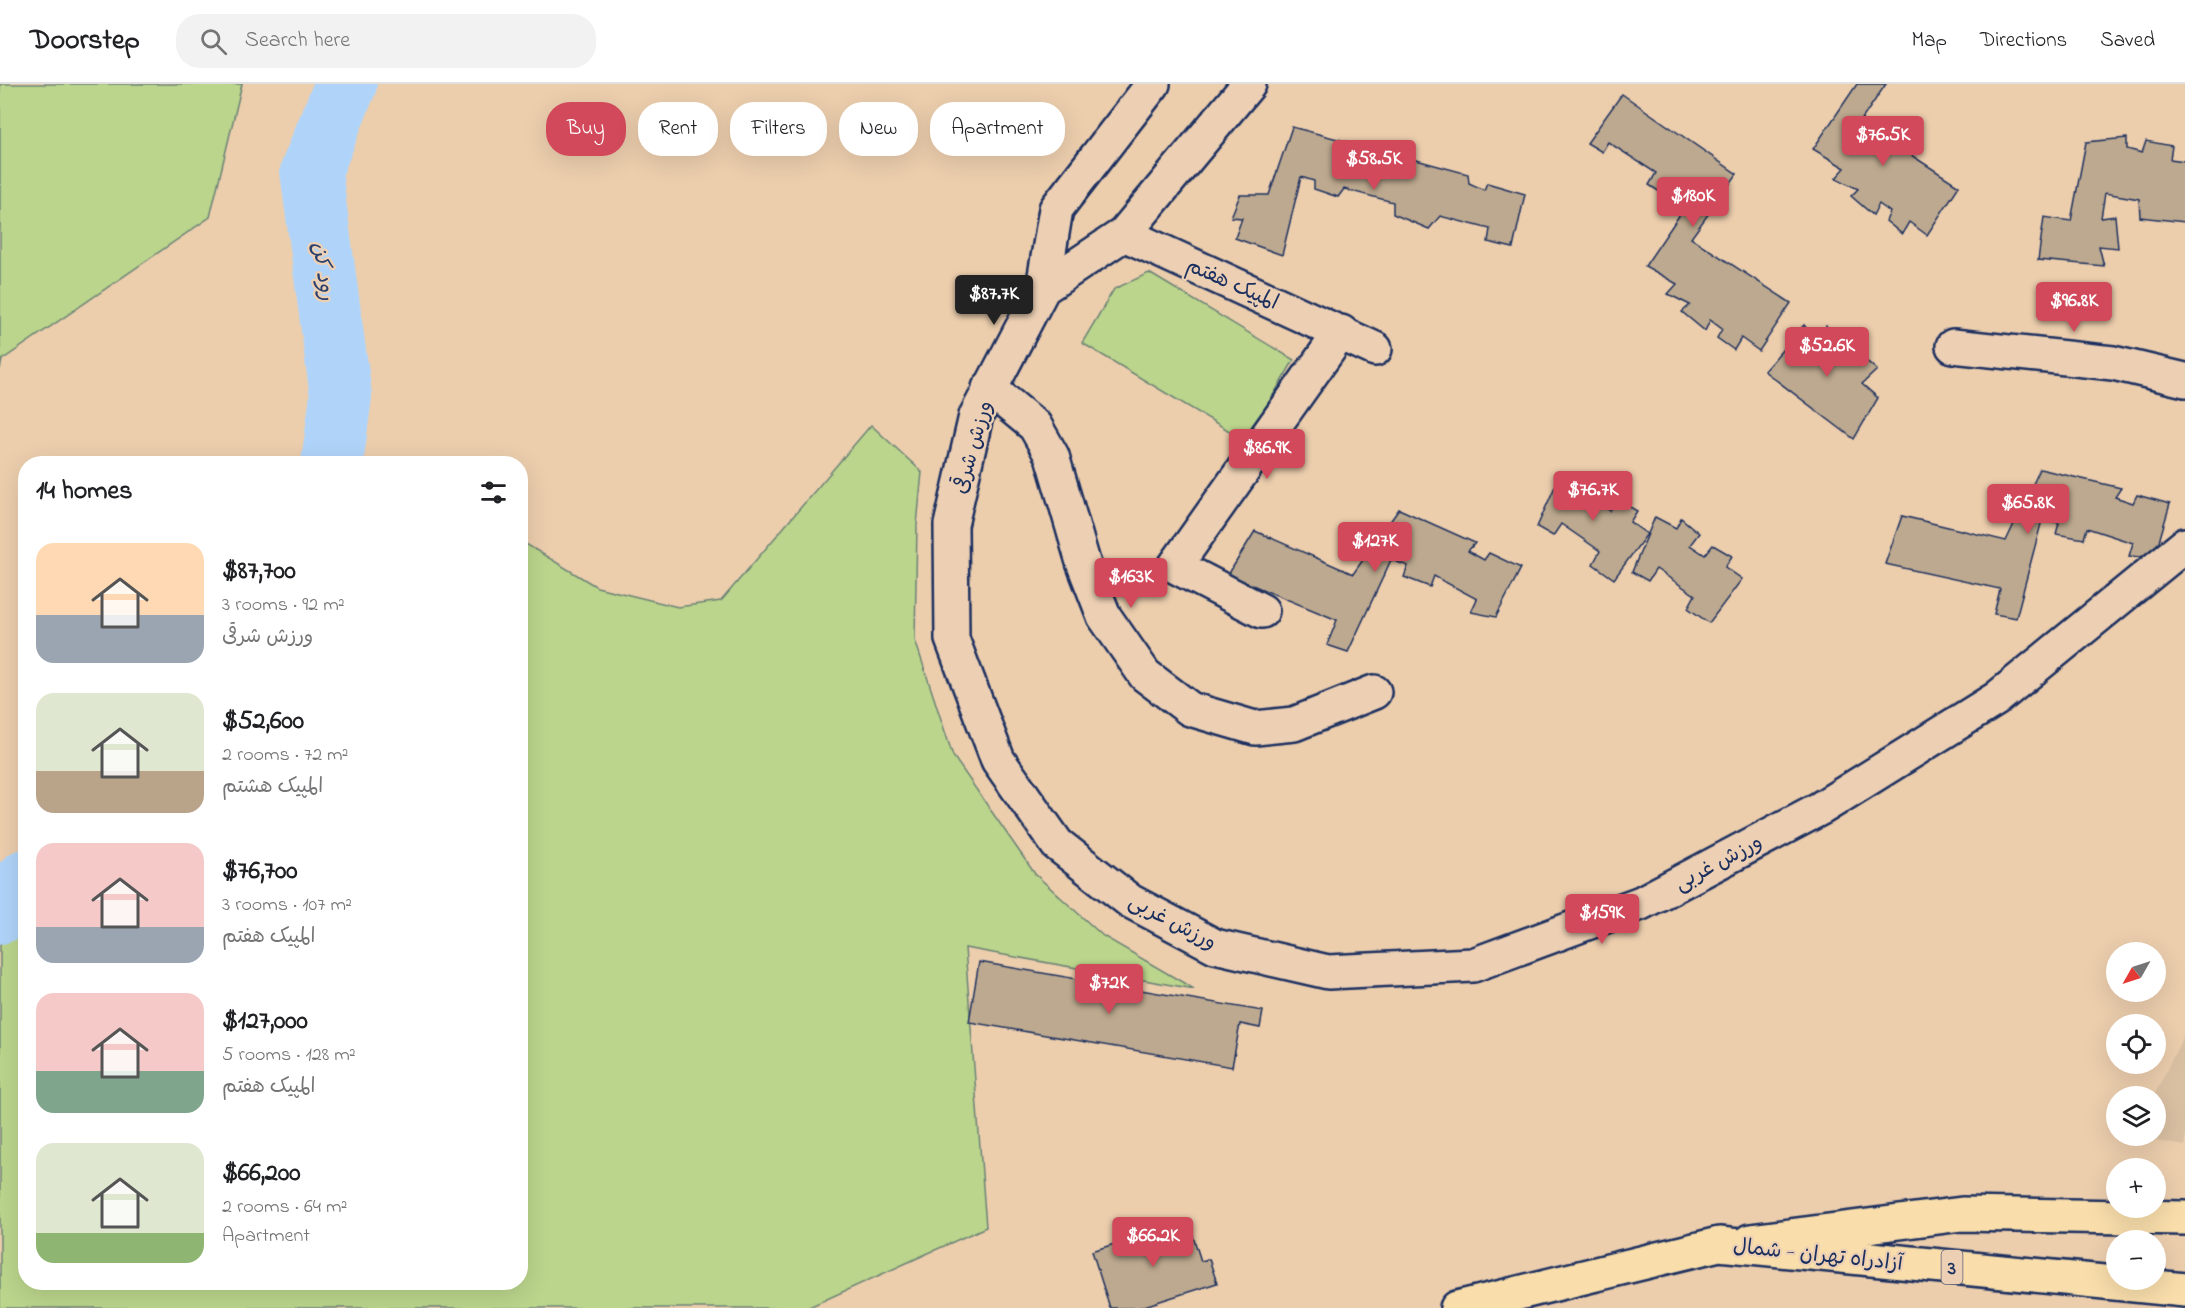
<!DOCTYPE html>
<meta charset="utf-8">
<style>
:root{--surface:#fff;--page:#f2f2f2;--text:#202124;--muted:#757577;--line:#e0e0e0;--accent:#d1495b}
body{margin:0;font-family:"Indie Flower","Playpen Sans Arabic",sans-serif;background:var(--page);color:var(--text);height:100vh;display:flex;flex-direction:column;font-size:22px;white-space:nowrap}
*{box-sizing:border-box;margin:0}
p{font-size:20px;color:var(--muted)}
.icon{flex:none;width:33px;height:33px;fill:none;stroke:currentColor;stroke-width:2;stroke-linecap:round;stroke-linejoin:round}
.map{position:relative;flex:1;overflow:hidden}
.side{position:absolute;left:18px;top:372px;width:510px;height:834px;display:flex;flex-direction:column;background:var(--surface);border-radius:24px;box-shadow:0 6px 24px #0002}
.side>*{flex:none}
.hud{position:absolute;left:546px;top:18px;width:570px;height:54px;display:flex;gap:12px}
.needle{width:39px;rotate:231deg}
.buttons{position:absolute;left:2106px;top:858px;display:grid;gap:12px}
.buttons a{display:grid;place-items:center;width:60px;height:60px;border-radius:50%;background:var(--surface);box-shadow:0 6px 24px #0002;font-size:30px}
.price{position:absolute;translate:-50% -51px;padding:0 14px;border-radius:6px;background:var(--accent);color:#fff;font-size:20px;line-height:39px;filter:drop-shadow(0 2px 3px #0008)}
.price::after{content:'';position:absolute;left:50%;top:36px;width:18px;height:14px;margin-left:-9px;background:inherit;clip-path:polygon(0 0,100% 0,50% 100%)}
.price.selected{background:#222;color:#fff}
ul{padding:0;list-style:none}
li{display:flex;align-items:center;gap:18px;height:150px;padding:0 18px}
li span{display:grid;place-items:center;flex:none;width:168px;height:120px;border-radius:18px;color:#555}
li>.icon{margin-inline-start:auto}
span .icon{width:72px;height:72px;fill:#fffc;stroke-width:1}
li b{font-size:26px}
h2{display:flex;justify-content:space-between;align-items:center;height:72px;padding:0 18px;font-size:26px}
.pill{padding:0 21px;border-radius:24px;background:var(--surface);box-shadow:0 6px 24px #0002;font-size:21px;line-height:54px}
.pill.selected{background:var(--accent);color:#fff}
header{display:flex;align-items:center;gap:36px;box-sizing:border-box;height:84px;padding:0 30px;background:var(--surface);border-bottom:2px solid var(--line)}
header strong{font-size:28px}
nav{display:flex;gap:33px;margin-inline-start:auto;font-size:21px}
.search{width:420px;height:54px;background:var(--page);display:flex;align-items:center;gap:15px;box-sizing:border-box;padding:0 21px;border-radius:24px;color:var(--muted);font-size:22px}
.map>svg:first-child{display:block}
.built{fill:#dac0a3}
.green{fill:#bbd58c;stroke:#6b8275;stroke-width:1.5}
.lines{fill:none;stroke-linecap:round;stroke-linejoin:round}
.river{stroke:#b0d4f9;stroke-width:62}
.building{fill:#bda98f;stroke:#1b2f5e;stroke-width:1.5}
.minor-casing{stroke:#1b2f5e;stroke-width:38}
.tertiary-casing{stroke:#1b2f5e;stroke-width:38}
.trunk-casing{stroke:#1b2f5e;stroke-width:38}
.motorway-casing{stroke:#1b2f5e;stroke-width:38}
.minor{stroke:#edd0b4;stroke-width:33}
.tertiary{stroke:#edd0b4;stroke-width:33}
.trunk{stroke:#f9deab;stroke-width:33}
.motorway{stroke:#f9deab;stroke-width:33}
.labels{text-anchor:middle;stroke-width:4.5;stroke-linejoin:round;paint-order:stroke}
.shield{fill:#edd0b4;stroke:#5a5f78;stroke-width:1.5}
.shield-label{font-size:20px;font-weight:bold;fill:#1b2f5e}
.street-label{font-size:21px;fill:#1b2f5e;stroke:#edd0b4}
.water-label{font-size:22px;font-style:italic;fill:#2a406e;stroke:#edd0b4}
</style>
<header>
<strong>Doorstep</strong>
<div class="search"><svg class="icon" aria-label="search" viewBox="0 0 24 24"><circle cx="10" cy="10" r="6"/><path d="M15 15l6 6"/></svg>Search here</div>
<nav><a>Map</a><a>Directions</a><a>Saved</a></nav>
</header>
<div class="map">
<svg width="2185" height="1224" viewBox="0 0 2185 1224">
<rect width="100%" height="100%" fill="#eccead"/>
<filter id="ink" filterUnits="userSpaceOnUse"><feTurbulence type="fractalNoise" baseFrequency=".0167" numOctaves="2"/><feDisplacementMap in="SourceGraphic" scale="12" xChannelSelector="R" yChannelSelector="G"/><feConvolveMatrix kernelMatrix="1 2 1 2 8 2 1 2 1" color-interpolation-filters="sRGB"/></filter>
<g filter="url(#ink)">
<!-- built -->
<polygon class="built" points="2185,948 2185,1062 2134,1053 2156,1052 2154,1012"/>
<!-- green -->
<g class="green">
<polygon points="0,0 242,0 210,133 2,276 0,285"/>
<polygon points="1149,189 1294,276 1246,357 1082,259 1114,205"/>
<polygon points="871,341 922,388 917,441 915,556 953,672 1035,790 1103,852 1194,905 965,864 986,1143 807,1224 0,1224 0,780 25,794 26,1198 520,1198 521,457 597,503 678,523 721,517"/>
</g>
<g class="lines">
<!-- river -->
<g class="river">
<polyline points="332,380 341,312 311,87 346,0"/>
<polyline points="0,829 26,796"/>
</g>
</g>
<!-- building -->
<g class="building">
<polygon points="1857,0 1886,0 1860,38 1959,102 1927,151 1909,138 1902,150 1886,137 1890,128 1879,120 1873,131 1851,112 1858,105 1836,94 1845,84 1813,65"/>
<polygon points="1622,10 1737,90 1691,154 1791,219 1759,267 1741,254 1734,266 1717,254 1722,245 1710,236 1705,247 1682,228 1690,221 1668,210 1677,200 1645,182 1689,117 1679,108 1672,116 1649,101 1656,89 1608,58 1602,68 1587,59"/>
<polygon points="1292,43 1372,64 1364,71 1392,78 1394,70 1468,90 1469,99 1484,106 1487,99 1525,110 1513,164 1488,158 1490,145 1440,132 1429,145 1393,130 1393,118 1344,105 1338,113 1314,105 1314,97 1301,93 1282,171 1235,154 1242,134 1231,133 1240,111 1269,111"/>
<polygon points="2127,54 2127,65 2142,69 2146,57 2172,62 2170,75 2185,77 2185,138 2140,133 2139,115 2105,109 2101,134 2115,132 2118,164 2099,162 2104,182 2038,176 2044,133 2071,137 2086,58"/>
<polygon points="1804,241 1818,259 1826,242 1877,286 1862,300 1878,314 1854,355 1764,287"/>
<polygon points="2040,385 2121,404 2115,413 2133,419 2137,411 2170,420 2154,474 2129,472 2133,459 2087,444 2084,455 2056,450 2059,439 2042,436 2016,534 1994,530 2000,505 1885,480 1902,432 2006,457"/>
<polygon points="1561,389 1581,399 1587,390 1604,405 1595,416 1610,427 1618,416 1637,427 1630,438 1647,450 1614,495 1593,480 1600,467 1561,440 1553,452 1537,443"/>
<polygon points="1399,425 1475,459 1468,467 1484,476 1489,469 1521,484 1496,533 1471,528 1477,515 1434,492 1430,503 1404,493 1408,482 1391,476 1348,568 1327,561 1337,536 1228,491 1255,447 1353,490"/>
<polygon points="1655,433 1676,444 1681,434 1699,449 1690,461 1705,471 1713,461 1732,472 1725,483 1742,495 1709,539 1688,524 1695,511 1656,485 1648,497 1632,488"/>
<polygon points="979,878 1263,927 1260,944 1240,940 1232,983 969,938"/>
<polygon points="1188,1137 1201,1177 1209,1175 1217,1199 1138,1224 1110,1224 1092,1167"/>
</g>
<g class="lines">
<defs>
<g id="minor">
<polyline points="1124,150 1375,265"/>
<polyline points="1953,262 2113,279 2185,296"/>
<polyline points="989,304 1035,342 1052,372 1083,478 1104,532 1145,591 1190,625 1255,644 1294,640 1374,608"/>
<polyline points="1262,527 1175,482 1341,248"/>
</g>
<g id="tertiary">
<polyline points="1249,0 1124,150 1043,204 976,332 951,441 952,555 998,676 1057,760 1130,817 1215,862 1328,888 1473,881 1641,819 1821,724 1996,615 2185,461"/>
<polyline points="1043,204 1056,125 1153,0"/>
</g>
<polyline id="trunk" points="1750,1157 1962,1130 2185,1134"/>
<polyline id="motorway" points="1457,1224 1719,1160 2185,1206"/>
</defs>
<!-- minor casing -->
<use href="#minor" class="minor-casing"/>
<!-- tertiary casing -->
<use href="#tertiary" class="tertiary-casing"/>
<!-- trunk casing -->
<use href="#trunk" class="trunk-casing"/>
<!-- motorway casing -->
<use href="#motorway" class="motorway-casing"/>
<!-- minor -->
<use href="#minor" class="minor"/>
<!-- tertiary -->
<use href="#tertiary" class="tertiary"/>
<!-- trunk -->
<use href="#trunk" class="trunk"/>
<!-- motorway -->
<use href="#motorway" class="motorway"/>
</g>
</g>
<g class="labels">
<!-- shield labels -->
<rect class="shield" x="1941.5" y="1166" width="21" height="34" rx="4.5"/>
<g class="shield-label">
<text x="1952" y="1190">3</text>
</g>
<!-- street labels -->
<g class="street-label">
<text transform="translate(1233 199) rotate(24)" y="7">المپیک هفتم</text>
<text transform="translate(972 363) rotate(-74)" y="7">ورزش شرقی</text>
<text transform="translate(1718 778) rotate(-28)" y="7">ورزش غربی</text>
<text transform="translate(1173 837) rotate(28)" y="7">ورزش غربی</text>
<text transform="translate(1818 1170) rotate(6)" y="7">آزادراه تهران - شمال</text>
</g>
<!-- water labels -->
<g class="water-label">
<text transform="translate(325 187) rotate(82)" y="8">رود کن</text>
</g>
</g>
</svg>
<div class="buttons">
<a><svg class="needle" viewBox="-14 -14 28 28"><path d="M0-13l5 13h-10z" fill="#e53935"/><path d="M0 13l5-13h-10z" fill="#757577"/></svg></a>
<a><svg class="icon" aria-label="locate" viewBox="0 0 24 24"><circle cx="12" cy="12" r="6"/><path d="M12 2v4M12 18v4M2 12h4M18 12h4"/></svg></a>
<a><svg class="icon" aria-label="layers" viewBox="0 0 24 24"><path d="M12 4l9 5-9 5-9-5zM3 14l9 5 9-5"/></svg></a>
<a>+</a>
<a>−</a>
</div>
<b class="price" style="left:1883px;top:83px">$76.5K</b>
<b class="price" style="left:1374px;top:107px">$58.5K</b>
<b class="price" style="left:1693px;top:144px">$180K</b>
<b class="price selected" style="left:994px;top:242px">$87.7K</b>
<b class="price" style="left:2074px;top:249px">$96.8K</b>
<b class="price" style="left:1827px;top:294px">$52.6K</b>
<b class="price" style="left:1267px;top:396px">$86.9K</b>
<b class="price" style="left:1593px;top:438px">$76.7K</b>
<b class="price" style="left:2028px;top:451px">$65.8K</b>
<b class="price" style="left:1375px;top:489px">$127K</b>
<b class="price" style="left:1131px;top:525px">$163K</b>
<b class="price" style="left:1602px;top:861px">$159K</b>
<b class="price" style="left:1109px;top:931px">$72K</b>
<b class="price" style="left:1153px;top:1184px">$66.2K</b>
<div class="hud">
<a class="pill selected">Buy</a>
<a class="pill">Rent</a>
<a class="pill">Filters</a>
<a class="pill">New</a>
<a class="pill">Apartment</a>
</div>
<section class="side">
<h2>14 homes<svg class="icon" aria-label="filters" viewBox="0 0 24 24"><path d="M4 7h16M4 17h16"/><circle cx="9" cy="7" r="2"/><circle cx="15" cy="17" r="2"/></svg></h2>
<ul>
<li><span style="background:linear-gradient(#ffd9b3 60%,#9aa5b1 0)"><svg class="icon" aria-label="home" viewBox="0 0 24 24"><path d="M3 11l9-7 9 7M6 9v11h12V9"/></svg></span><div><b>$87,700</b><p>3 rooms · 92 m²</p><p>ورزش شرقی</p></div></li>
<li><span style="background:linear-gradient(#dfe7d0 65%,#b9a48a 0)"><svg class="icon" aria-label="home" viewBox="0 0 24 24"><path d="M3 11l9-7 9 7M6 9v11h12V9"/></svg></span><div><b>$52,600</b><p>2 rooms · 72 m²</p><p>المپیک هشتم</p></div></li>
<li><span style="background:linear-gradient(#f6c9c9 70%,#9aa5b1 0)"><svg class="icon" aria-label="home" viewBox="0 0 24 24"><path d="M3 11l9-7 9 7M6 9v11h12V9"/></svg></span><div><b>$76,700</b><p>3 rooms · 107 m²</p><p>المپیک هفتم</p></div></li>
<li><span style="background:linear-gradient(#f6c9c9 65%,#7fa58c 0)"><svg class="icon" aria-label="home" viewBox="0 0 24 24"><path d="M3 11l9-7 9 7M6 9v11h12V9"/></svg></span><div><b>$127,000</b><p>5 rooms · 128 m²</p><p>المپیک هفتم</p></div></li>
<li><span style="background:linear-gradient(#dfe7d0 75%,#8fb573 0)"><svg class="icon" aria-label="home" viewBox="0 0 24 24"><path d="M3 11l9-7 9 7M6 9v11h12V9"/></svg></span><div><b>$66,200</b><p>2 rooms · 64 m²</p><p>Apartment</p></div></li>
</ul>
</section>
</div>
